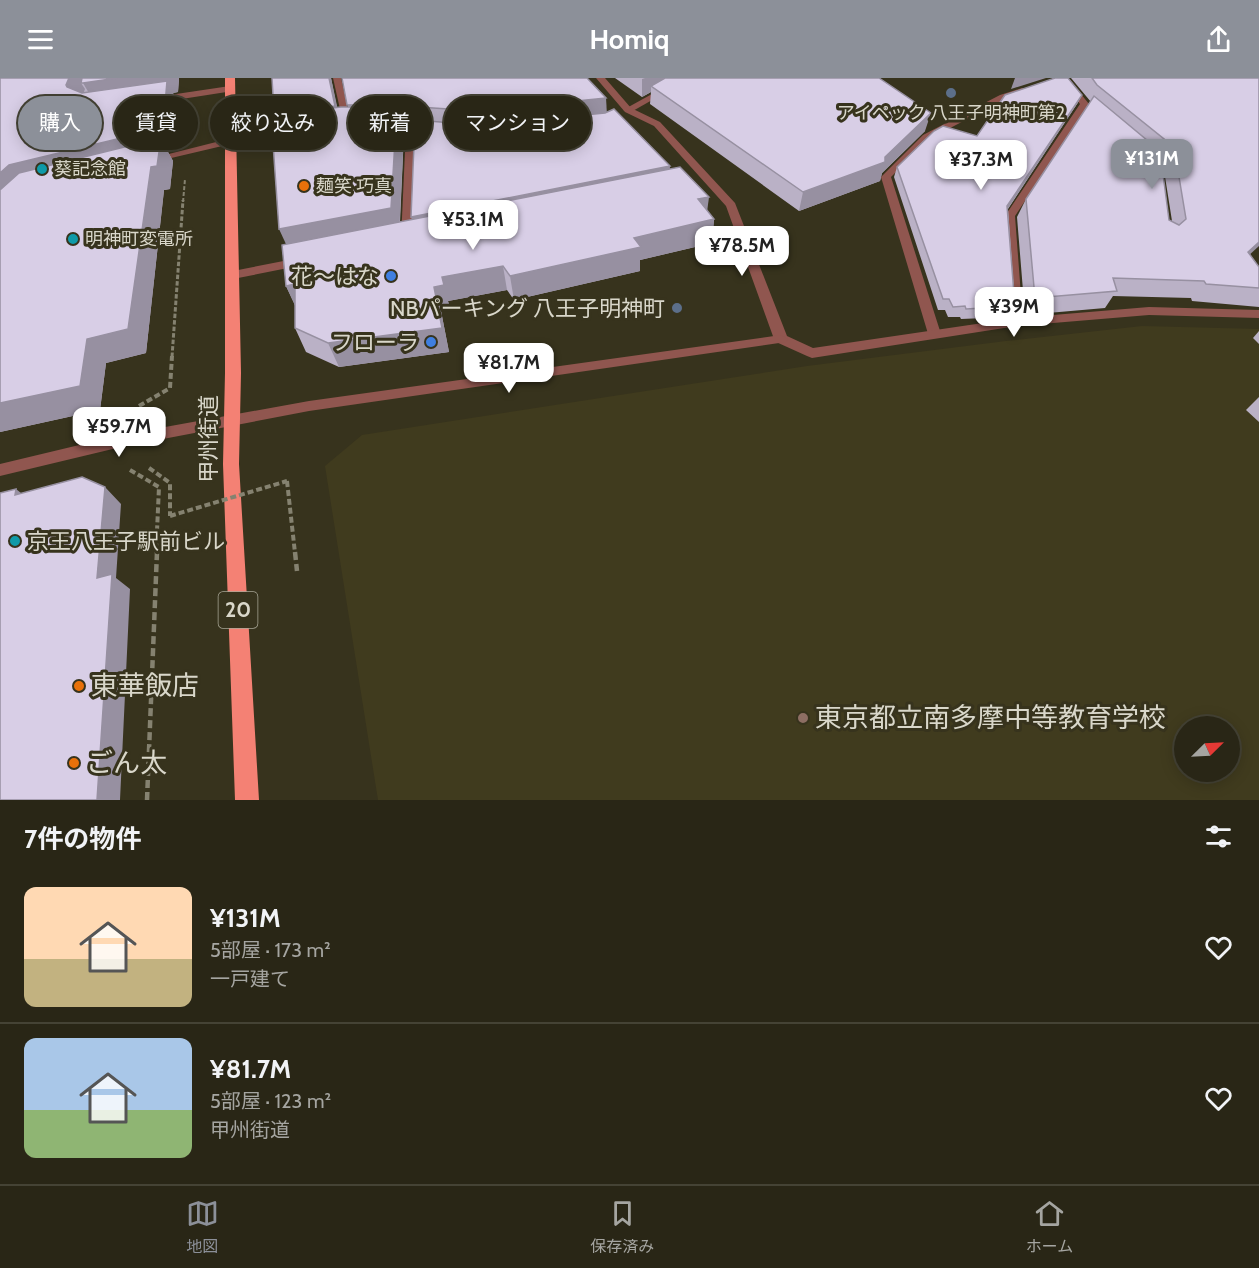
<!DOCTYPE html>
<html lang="ja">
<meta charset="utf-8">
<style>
:root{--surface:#292616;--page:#353223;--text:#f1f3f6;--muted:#a5a5a1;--line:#454335;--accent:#8c9099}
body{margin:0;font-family:Cabin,"Noto Sans JP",sans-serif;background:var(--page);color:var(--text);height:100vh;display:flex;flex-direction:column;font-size:22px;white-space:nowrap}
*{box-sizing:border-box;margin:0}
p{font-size:20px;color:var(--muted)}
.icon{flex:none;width:33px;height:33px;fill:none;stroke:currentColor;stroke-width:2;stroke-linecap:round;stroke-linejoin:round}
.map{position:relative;height:722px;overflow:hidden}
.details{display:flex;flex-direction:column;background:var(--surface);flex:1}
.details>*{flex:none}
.guide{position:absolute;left:18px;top:18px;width:600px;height:54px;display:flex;gap:12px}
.needle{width:39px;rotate:66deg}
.buttons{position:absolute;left:1174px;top:638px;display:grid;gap:12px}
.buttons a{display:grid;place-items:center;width:66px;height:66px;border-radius:50%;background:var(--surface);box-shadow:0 3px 15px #0003,0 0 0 2px var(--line);font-size:30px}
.price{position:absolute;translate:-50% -51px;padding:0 14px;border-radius:12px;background:#fff;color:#222;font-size:20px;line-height:39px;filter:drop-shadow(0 2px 3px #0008)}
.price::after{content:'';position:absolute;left:50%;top:36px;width:18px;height:14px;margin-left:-9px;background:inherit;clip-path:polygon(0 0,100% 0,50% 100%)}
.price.selected{background:var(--accent);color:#fff}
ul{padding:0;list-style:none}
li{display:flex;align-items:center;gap:18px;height:150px;padding:0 24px}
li+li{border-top:2px solid var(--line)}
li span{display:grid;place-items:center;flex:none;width:168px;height:120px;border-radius:12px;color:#555}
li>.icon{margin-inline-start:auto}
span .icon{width:72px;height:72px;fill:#fffc;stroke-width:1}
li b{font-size:26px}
h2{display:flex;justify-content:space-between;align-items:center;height:72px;padding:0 24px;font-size:26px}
.tag{padding:0 21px;border-radius:27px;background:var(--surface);box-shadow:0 3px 15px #0003,0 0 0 2px var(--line);font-size:21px;line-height:54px}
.tag.selected{background:var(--accent);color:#fff}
header{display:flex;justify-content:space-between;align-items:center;height:78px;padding:0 24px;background:var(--accent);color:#fff;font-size:27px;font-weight:700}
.tab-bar{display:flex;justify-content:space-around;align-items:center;height:84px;border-top:2px solid var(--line);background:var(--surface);font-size:16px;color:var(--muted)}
.tab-bar a{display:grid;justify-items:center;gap:3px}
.tab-bar .selected{color:var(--accent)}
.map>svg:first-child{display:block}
.built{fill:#403b1e;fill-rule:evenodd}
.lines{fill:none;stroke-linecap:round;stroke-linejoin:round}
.path-far3{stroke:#858270;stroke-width:2;stroke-dasharray:4 2;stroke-linecap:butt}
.path-far2{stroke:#858270;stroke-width:3;stroke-dasharray:4.5 2;stroke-linecap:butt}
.path-far1{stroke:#858270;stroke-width:4;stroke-dasharray:6 3;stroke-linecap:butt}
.path{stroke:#858270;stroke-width:4.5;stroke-dasharray:8 4;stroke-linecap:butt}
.service{fill:#90564f;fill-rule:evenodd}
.minor{fill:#90564f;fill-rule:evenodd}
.tertiary{fill:#90564f;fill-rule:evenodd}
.trunk{fill:#f48174;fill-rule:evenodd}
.path-bridge{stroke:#858270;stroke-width:4;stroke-dasharray:6 3;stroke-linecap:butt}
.wall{fill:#bab1c6;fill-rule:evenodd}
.shaded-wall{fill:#9790a1}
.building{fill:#d8cee6;stroke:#9790a1;stroke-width:1.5}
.service-dot{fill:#5c6f8a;stroke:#37331d;stroke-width:2}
.culture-dot{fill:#0f9aa8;stroke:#37331d;stroke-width:2}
.food-dot{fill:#e8710a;stroke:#37331d;stroke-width:2}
.shop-dot{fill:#3f7fe0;stroke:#37331d;stroke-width:2}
.education-dot{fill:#8d6e63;stroke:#37331d;stroke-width:2}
.labels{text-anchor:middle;stroke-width:6;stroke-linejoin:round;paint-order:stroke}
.far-poi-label{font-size:18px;fill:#d9d7ca;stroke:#37331d;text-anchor:start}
.shield{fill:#37331d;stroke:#a8a696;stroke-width:1.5}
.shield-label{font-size:21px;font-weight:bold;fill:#d9d7ca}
.poi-label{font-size:22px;fill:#d9d7ca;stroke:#37331d;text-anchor:end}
.street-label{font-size:22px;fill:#d9d7ca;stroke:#37331d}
.near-poi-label{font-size:27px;fill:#d9d7ca;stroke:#37331d;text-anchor:start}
</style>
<header><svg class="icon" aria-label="menu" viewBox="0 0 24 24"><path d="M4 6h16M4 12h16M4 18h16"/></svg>Homiq<svg class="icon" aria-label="share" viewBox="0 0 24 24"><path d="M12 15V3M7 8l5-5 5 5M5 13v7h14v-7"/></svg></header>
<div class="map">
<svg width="1259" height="722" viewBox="0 0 1259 722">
<rect width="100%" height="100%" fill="#37331d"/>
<!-- built -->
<path class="built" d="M1142,248l117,3v471h-881l-53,-334 37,-31 445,-69 199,-25zM1185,648h45v45h-45z"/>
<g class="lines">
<!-- path-far3 -->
<polyline class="path-far3" points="183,124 185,101"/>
<!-- path-far2 -->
<polyline class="path-far2" points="172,279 183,122"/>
<!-- path-far1 -->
<g class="path-far1">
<polyline points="139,328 170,310 172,278"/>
<polyline points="149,390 170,405 170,438"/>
<polyline points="130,392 159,409 156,475"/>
<polyline points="287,403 295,475"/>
</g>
<!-- path -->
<g class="path">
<polyline points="295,474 297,493"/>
<polyline points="147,722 157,474"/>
</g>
<!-- service -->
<g class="service">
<polygon points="333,0 341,0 352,51 344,49"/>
<polygon points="681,0 691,0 631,34 623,32"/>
<polygon points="1060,0 1068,0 1089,26 1015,138 1023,244 1017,248 1011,244 1005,138 1080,26"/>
<polygon points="1022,10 1025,11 1025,15 1006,21 929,61 891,99 941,256 934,260 929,259 881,99 923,57 1000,17"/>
<polygon points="411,48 416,51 413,162 407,165 401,162 406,51"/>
<polygon points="232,60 235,61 235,65 150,85 145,82"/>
</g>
<!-- minor -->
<g class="minor">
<polygon points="596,0 605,0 631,30 660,44 735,125 787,258 813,270 1017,240 1149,229 1259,232 1259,240 1149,237 1017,248 812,280 807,278 776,264 774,261 726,128 654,48 625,34"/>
<polygon points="230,8 234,11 233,13 156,25 152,22 156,19"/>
<polygon points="383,47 434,50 439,53 434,56 380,52 380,48"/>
<polygon points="293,53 298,56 296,58 232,66 227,63 232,60"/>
<polygon points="304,179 310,183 308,186 233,201 227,197 233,193"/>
</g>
<!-- tertiary -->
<polygon class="tertiary" points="781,257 788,261 786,264 309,333 121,369 0,398 0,386 121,357 309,323"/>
<!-- trunk -->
<polygon class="trunk" points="225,0 235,0 241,295 239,386 259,722 235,722 223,386 225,295"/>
<!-- path-bridge -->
<polyline class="path-bridge" points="170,438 287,403"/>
</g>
<!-- wall -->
<g class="wall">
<polygon points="0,0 179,0 178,14 173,15 177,24 175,72 168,74 173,83 170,111 164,112 146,275 106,285 100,332 0,354"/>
<path d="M272,0h59l6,30 11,-1 -6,-29 264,34 64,57 37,42 7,8 -2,24 -72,17v11l-126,29 -7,-10 -59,11 2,8 -9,2 8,41 -110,15 -33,-15 -11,-24v-23l-9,-19v-42zM401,44l14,1 -3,97 -12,2 4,-89z"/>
<polygon points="615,0 879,0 925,53 882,95 880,103 799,133 650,26 651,14 642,19"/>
<path d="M1071,0h188l-9,177 9,12v40l-67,-6 -1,-3 -78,-2 -8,12 -80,7 -8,-98 9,-18 65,-97zM1161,84l2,2 9,57 -3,-1z"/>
<polygon points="1082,17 1077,26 1008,131 1015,228 1009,239 961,241 960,239 948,239 945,232 938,232 894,99 897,89"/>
<polygon points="1259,253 1259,266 1253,260"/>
<polygon points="1259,319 1259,344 1246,332"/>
</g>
<!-- shaded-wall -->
<g class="shaded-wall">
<polygon points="69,0 179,0 178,14 173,15 177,24 175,72 168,74 173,83 170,111 164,112 146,275 106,285 100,332 0,354 0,95 9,87 96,27 83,5 81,5 85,11 79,28 66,7"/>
<polygon points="329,0 331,0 341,46 281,52 274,35"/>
<polygon points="645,0 676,0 651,8 651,14 642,19 642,1"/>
<polygon points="1015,0 1046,0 1011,11"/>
<polygon points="1082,17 1077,26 1003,138 1007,128"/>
<polygon points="606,20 607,37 481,51 478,33"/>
<polygon points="397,29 404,55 399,157 292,179 279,151"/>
<polygon points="931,35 925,53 882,95 880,103 799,133 803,114 885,79"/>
<polygon points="670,88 669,103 416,154 411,139"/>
<polygon points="709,119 706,142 698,121"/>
<polygon points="714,141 712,165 640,182 640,193 514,222 510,198 634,160"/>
<polygon points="1259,164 1259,168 1234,191 1248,174"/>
<polygon points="503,188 507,212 448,223 450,231 441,233 449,274 339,289 328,265 434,209 442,199"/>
<polygon points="295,206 297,232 286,208"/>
<polygon points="105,409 121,426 116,500 130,511 120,722 97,722 97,500"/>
<polygon points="16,411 36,427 15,417"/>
</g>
<!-- building -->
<g class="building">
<polygon points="0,0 69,0 66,7 67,9 82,15 167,3 163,50 9,87 0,95"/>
<polygon points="82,0 117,0 83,5 81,5"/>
<polygon points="272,0 329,0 335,28 274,35"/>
<polygon points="342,0 587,0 606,20 478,33 389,27 347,27"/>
<polygon points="665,0 879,0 931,35 885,79 885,84 803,114 651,8"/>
<polygon points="1055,0 1068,0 1082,17 1007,128 1015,228 966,231 965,228 953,229 949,221 943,221 897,89 934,53 943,48 977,58 1005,17"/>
<polygon points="1092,0 1259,0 1259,164 1248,174 1259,189 1259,210 1206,206 1204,203 1113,200 1117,213 1035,220 1026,121 1094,18 1160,73 1169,142 1179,147 1186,141 1174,69 1097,7"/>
<polygon points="341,29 397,29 391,130 279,151 271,37"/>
<polygon points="614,31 670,88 411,139 415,42 479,47 605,35"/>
<polygon points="161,60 157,88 151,89 128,251 87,261 80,308 0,325 0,112 19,95"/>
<polygon points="680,89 709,119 698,121 714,141 634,160 641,169 510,198 503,188 442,199 444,207 434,209 442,250 328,265 295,250 295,206 286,208 282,167"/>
<polygon points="82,399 105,409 97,500 112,496 97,722 0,722 0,415 16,411 15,417"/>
</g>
<!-- markers -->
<g class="service-dot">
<circle cx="951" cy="15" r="6"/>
<circle cx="677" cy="230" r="6"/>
</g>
<g class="culture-dot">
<circle cx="42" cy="91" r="6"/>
<circle cx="73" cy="161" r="6"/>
<circle cx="15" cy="463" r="6"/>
</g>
<g class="food-dot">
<circle cx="304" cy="108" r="6"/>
<circle cx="79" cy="608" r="6"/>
<circle cx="74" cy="685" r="6"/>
</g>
<g class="shop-dot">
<circle cx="391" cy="198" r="6"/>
<circle cx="431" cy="264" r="6"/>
</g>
<circle class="education-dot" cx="803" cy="640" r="6"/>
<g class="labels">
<!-- far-poi labels -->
<g class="far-poi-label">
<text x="951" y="41" text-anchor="middle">アイペック 八王子明神町第2</text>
<text x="54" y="97">葵記念館</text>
<text x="316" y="114">麺笑 巧真</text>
<text x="85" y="167">明神町変電所</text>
</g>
<!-- shield labels -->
<rect class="shield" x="218.5" y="514" width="39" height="36" rx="4.5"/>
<g class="shield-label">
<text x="238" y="539">20</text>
</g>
<!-- poi labels -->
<g class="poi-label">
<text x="379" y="206">花～はな</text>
<text x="665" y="238">NBパーキング 八王子明神町</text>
<text x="419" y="272">フローラ</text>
<text x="27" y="471" text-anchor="start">京王八王子駅前ビル</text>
</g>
<!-- street labels -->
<g class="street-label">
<text transform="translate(208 361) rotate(-90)" y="8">甲州街道</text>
</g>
<!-- near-poi labels -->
<g class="near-poi-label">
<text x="91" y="617">東華飯店</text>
<text x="815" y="649">東京都立南多摩中等教育学校</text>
<text x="86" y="694">ごん太</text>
</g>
</g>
</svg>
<div class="buttons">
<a><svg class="needle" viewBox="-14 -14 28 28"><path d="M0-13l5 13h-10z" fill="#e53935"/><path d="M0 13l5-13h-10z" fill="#a5a5a1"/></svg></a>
</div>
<b class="price selected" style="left:1152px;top:112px">¥131M</b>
<b class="price" style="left:981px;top:113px">¥37.3M</b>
<b class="price" style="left:473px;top:173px">¥53.1M</b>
<b class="price" style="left:742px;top:199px">¥78.5M</b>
<b class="price" style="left:1014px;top:260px">¥39M</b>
<b class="price" style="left:509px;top:316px">¥81.7M</b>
<b class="price" style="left:119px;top:380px">¥59.7M</b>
<div class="guide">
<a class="tag selected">購入</a>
<a class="tag">賃貸</a>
<a class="tag">絞り込み</a>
<a class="tag">新着</a>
<a class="tag">マンション</a>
</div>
</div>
<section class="details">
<h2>7件の物件<svg class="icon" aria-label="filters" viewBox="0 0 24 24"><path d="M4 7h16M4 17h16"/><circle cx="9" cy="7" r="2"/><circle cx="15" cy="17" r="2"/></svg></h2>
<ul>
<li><span style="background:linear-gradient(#ffd9b3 60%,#c2b280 0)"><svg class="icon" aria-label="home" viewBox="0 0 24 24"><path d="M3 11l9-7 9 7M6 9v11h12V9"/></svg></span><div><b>¥131M</b><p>5部屋 · 173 m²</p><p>一戸建て</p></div><svg class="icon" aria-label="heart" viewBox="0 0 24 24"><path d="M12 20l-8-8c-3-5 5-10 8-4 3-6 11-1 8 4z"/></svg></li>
<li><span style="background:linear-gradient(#a9c7e8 60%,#8fb573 0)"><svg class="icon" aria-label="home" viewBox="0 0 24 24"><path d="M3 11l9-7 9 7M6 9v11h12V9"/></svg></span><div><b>¥81.7M</b><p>5部屋 · 123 m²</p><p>甲州街道</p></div><svg class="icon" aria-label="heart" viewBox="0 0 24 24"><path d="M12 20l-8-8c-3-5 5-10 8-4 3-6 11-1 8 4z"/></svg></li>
</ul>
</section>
<nav class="tab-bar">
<a class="selected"><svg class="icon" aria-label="map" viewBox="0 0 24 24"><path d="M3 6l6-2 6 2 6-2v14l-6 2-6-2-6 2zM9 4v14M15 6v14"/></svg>地図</a>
<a><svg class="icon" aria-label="saved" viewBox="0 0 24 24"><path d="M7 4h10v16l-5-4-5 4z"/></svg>保存済み</a>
<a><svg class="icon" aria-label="home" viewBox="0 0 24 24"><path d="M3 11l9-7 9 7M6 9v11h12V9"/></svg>ホーム</a>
</nav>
